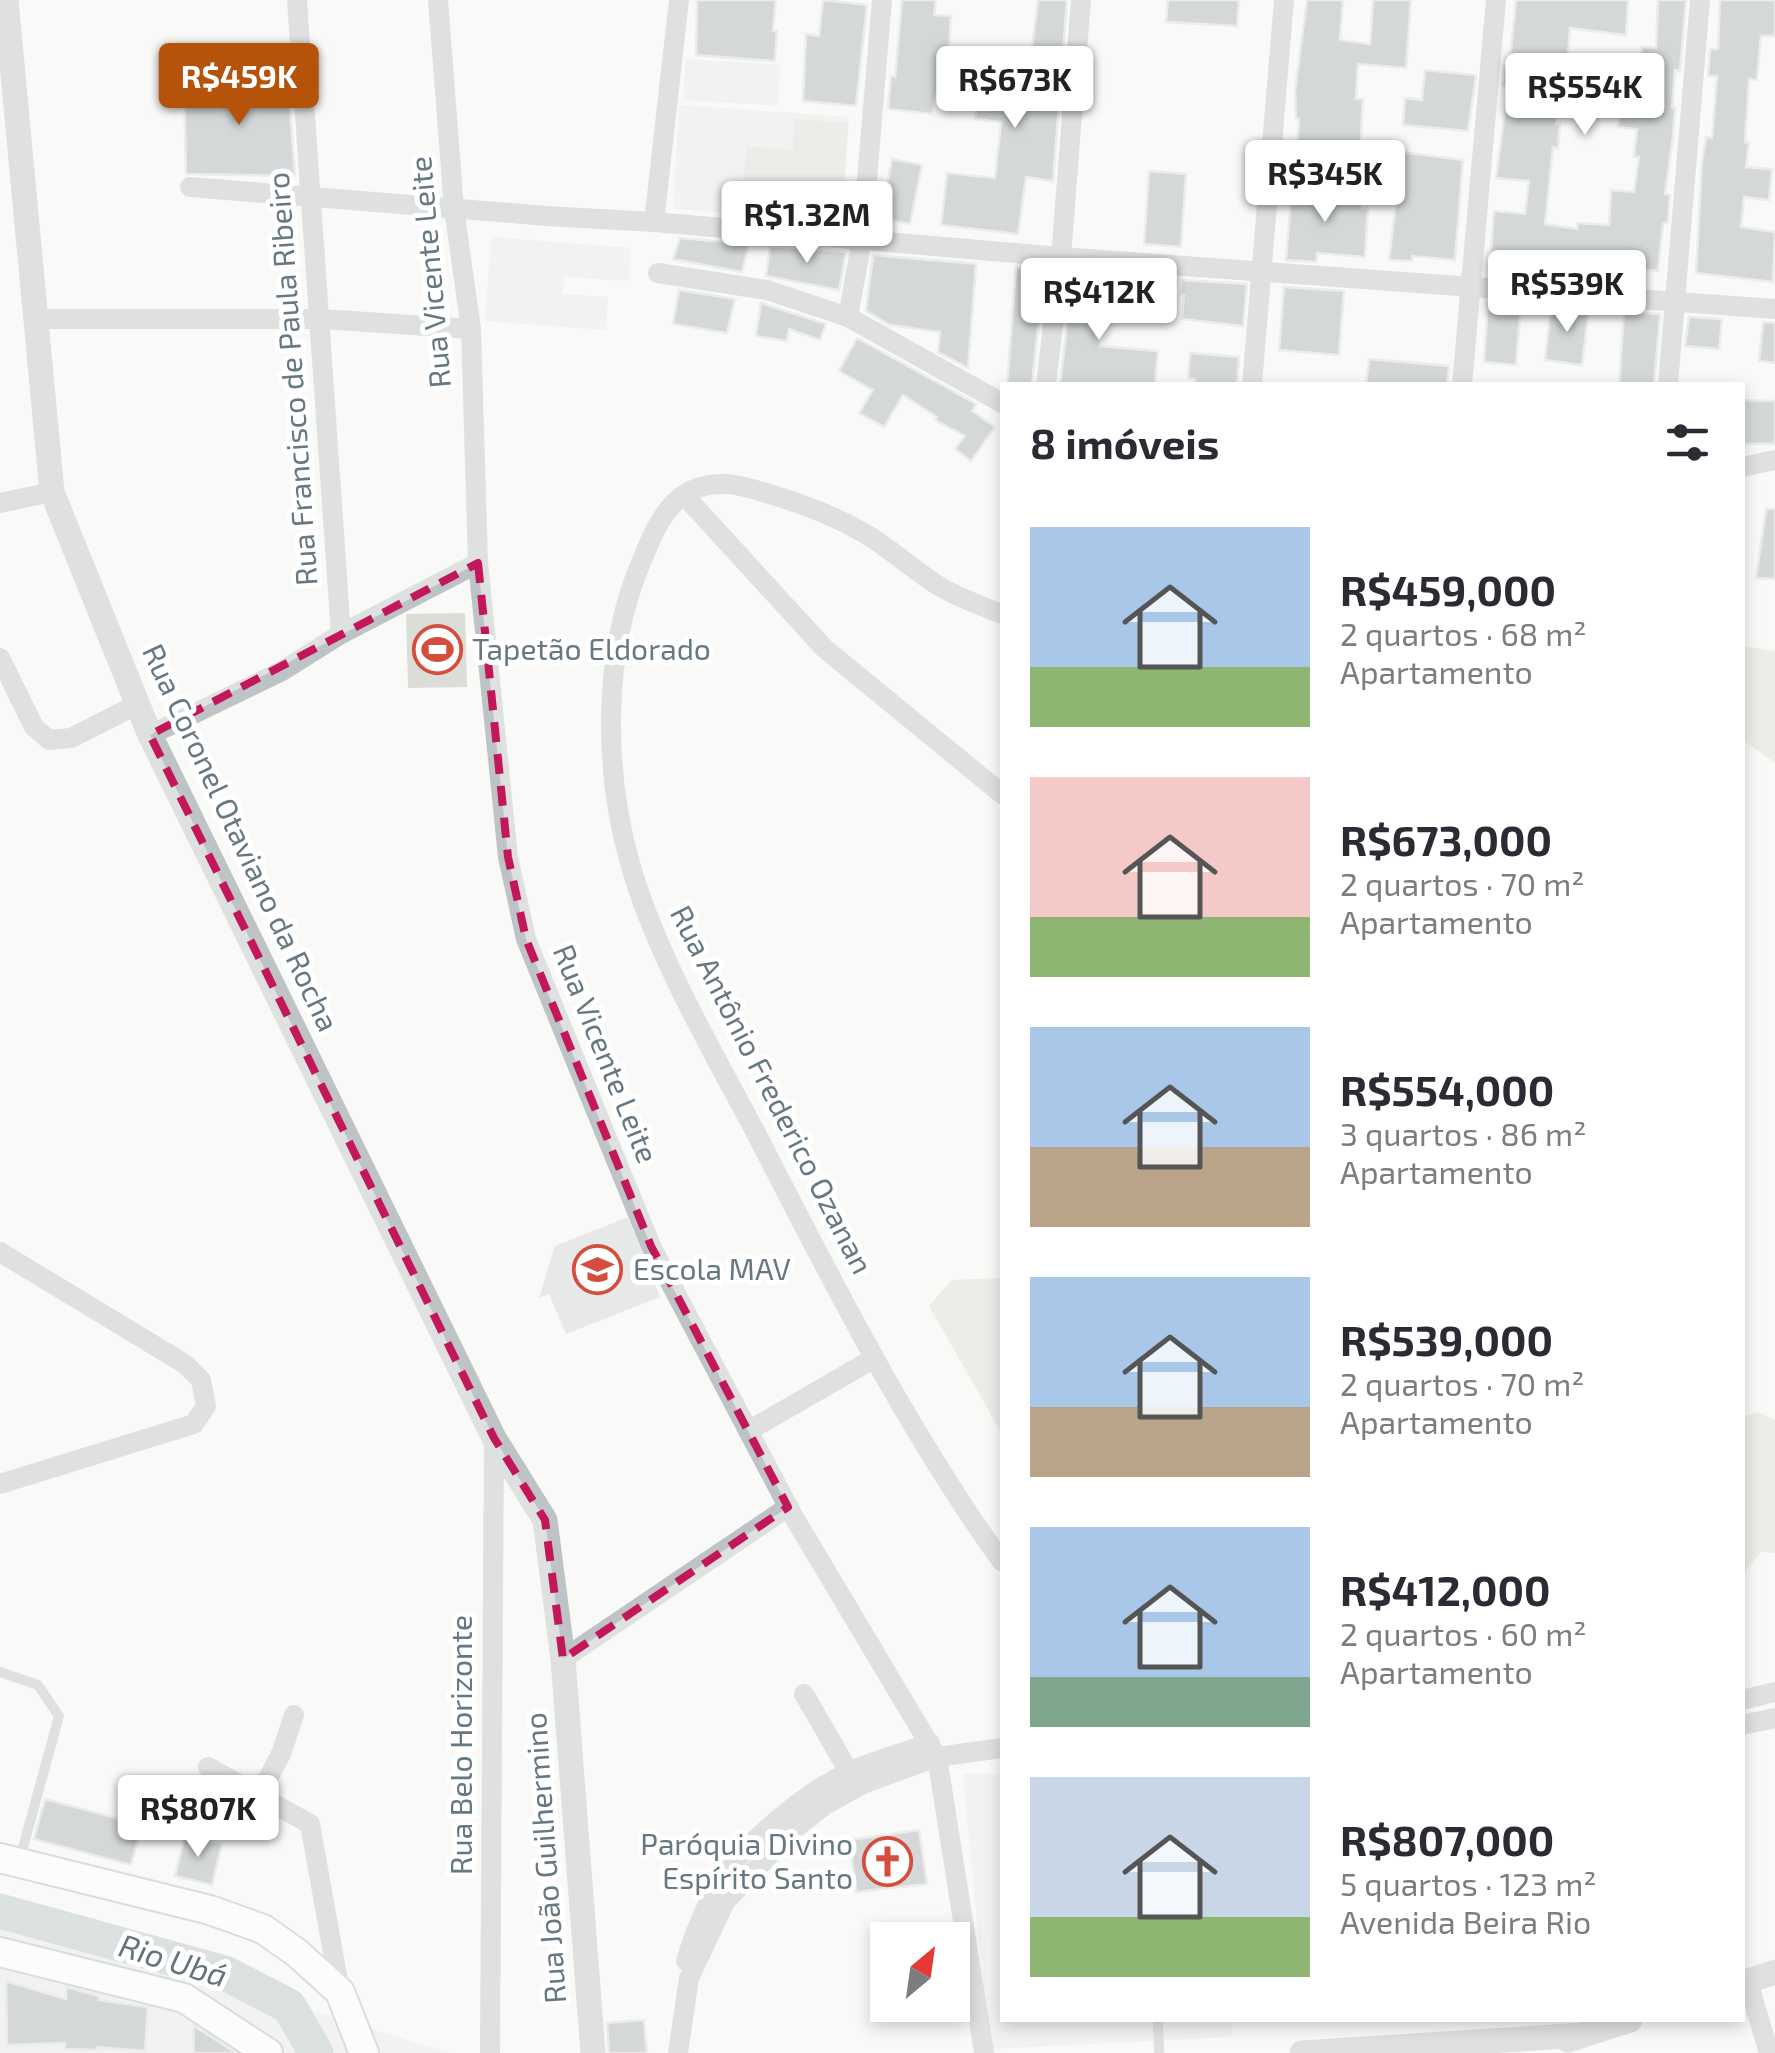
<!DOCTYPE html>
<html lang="pt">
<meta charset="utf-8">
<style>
:root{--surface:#fff;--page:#f2f2f3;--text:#2b2b33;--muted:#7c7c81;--accent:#b45309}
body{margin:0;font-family:"Exo 2",sans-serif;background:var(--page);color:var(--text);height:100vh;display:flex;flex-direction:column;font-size:38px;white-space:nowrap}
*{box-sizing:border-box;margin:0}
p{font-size:32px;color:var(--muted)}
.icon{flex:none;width:55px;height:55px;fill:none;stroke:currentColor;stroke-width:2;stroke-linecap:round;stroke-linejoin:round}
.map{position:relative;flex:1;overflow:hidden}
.side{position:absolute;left:1000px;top:382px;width:745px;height:1640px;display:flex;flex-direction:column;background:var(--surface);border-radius:0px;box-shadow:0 5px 15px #0003}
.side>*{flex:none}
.needle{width:65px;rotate:29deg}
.tools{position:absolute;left:870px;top:1922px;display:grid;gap:20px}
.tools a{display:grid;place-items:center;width:100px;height:100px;border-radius:0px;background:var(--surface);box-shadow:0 5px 15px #0003;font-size:50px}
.price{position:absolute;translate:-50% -85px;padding:0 22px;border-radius:10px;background:#fff;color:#222;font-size:32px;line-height:65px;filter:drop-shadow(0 2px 5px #0008)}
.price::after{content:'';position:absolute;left:50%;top:60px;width:30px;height:22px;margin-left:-15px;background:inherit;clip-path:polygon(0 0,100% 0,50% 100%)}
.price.active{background:var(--accent);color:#fff}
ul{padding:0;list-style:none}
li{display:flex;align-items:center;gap:30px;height:250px;padding:0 30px}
li span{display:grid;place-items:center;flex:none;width:280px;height:200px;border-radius:0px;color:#555}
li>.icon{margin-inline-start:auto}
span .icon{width:120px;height:120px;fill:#fffc;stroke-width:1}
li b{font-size:42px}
h2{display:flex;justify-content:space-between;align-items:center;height:120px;padding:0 30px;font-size:42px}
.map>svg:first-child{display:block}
.built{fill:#e7e9e8}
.green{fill:#daded7}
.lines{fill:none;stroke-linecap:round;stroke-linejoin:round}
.river{stroke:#b7c4c6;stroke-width:35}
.building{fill:#a6b0b4;stroke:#dbdbda;stroke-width:2.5}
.secondary-casing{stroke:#b3babd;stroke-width:32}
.service{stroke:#bec4c6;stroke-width:10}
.minor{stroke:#bec4c6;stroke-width:20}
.tertiary{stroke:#bec4c6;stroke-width:25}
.secondary{stroke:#fff;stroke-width:28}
.marked{fill:none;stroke:#c2185b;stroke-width:8;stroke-dasharray:20 12;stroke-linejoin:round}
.labels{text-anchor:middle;stroke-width:10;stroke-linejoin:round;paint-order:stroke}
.street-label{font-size:30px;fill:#667880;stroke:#fff}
.poi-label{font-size:30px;fill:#667880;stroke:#fff;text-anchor:start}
.water-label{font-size:32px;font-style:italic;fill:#627679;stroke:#fff}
</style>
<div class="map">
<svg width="1775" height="2053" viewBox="0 0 1775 2053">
<rect width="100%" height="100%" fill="#f9f9f8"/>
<!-- built -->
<g class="built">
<polygon points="686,59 780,65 778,106 683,100"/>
<polygon points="679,105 849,117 842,220 673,209"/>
<polygon points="491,237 631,248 629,281 564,277 563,294 608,297 606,330 485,321"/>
<polygon points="628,1217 660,1297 566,1334 549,1294 539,1298 555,1246"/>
<polygon points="963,1774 1002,1774 1002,2020 1233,2020 1232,2037 989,2049"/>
<polygon points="0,1915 450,2053 0,2053"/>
</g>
<!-- green -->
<g class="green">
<polygon points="794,119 848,123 842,220 741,212 747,146 793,150"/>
<polygon points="465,613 467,687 408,688 406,614"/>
<polygon points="1742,646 1775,651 1775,763 1743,740"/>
<polygon points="1002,1278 1002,1434 929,1306 952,1280"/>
<polygon points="1758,1412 1775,1420 1775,1553 1761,1552 1743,1574 1743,1417"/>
</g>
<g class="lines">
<!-- river -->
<polyline class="river" points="0,1911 225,1973 289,2006 316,2053"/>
</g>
<!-- building -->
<g class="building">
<polygon points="697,0 776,0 773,31 777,31 775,61 696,55"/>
<polygon points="823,0 867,5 856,106 803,101 806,34 819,36"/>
<polygon points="902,0 936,0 934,15 951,16 949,50 954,50 950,75 940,73 938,96 936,95 932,114 888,109 891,76 895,77"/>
<polygon points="1038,0 1067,0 1053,181 1026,177 1018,234 941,225 947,173 995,178 1001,122 975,119 979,85 1001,87 1005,52 1031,55"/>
<polygon points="1168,0 1239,0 1237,26 1166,22"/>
<polygon points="1307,0 1343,0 1340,40 1370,44 1373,0 1411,0 1406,68 1358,64 1356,99 1363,99 1360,154 1297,149 1299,119 1296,118 1295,90"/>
<polygon points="1516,0 1628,0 1626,35 1570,28 1567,65 1560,64 1556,98 1559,98 1556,124 1560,124 1558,148 1553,147 1545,224 1577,229 1578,223 1609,225 1611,190 1634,192 1639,157 1634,157 1637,129 1618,127 1621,102 1625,102 1628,71 1640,72 1642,47 1656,48 1658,0 1686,0 1680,71 1675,70 1672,107 1675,108 1673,137 1665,194 1670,195 1668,223 1663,223 1658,271 1622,267 1566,268 1512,261 1512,266 1490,264 1494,211 1525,214 1529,181 1496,178 1508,87 1502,86 1504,67 1509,67"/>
<polygon points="1720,0 1775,0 1775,36 1761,36 1757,80 1749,79 1745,142 1749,143 1746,167 1772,169 1769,200 1744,197 1741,227 1775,232 1773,282 1696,273 1702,162 1706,137 1712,138 1717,76 1708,76 1710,49 1718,49"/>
<polygon points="1425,70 1476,75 1468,131 1403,125 1405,98 1422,100"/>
<polygon points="288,80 295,176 186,174 184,82"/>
<polygon points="1402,152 1463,160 1455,260 1412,256 1412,261 1389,260"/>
<polygon points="892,159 922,165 910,224 881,218"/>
<polygon points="1149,171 1186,174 1181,247 1144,244"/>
<polygon points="1292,184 1324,188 1323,193 1363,197 1362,208 1368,208 1365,257 1317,253 1316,262 1286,260"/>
<polygon points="680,238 749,244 742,272 673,259"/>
<polygon points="770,246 846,252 839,290 766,276"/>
<polygon points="873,255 976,264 968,368 938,352 940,332 890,325 866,311"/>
<polygon points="1016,267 1044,269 1032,385 1007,385"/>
<polygon points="1073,272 1107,274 1100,346 1158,351 1155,385 1060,385"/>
<polygon points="1182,280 1247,284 1243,326 1182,319 1184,295 1180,295"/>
<polygon points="1284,287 1344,291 1339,355 1279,350"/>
<polygon points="679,290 735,299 727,333 673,324"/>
<polygon points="1488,302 1521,304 1516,365 1484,362"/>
<polygon points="761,303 826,324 820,340 789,329 787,341 756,336"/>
<polygon points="1551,306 1589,309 1582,365 1545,360"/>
<polygon points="1624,312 1660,314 1654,385 1619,385"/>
<polygon points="1689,317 1722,319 1719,349 1685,346"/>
<polygon points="1763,322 1775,323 1775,363 1759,361"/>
<polygon points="857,338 976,404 972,411 995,427 971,461 955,449 965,436 935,420 937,417 903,395 884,427 859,413 873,390 839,371"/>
<polygon points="1190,353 1239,357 1237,385 1194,385 1195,379 1188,378"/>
<polygon points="1369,359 1449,366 1447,385 1366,385"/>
<polygon points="1742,400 1775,401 1775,444 1742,444"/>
<polygon points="1766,509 1775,509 1775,579 1756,578"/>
<polygon points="45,1799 142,1825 131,1865 34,1839"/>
<polygon points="919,1830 927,1884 856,1892 849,1840"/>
<polygon points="185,1835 222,1844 212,1885 175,1876"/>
<polygon points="6,1981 66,1999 66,1987 99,1996 99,2000 148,2007 145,2051 97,2047 97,2050 65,2049 65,2043 7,2045"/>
<polygon points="644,2020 647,2053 609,2053 607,2023"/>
<polygon points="193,2025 236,2053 194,2053"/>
</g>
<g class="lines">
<defs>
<g id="secondary">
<polyline points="0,1858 210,1910 263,1929 297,1953 340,1992 364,2053"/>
<polyline points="0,1952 184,1998 268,2053"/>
</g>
</defs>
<!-- secondary casing -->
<use href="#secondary" class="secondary-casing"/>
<!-- service -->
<g class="service">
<polyline points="0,1672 38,1685 59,1716 19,1862"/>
<polyline points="1158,2020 1159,2053"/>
</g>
<!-- minor -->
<g class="minor">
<polyline points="297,0 341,634"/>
<polyline points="438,0 454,209 471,329 478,563 508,857 526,939 651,1246 792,1514 937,1757 984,2053"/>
<polyline points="190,187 547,216 654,222 1061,257 1775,309"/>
<polyline points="654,222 679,0"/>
<polyline points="658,273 767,290 848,317 1002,403"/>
<polyline points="848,317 862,239 882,0"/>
<polyline points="35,319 322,319 471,329"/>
<polyline points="1046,385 1061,257 1081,0"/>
<polyline points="1252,385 1284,0"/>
<polyline points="1462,385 1496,0"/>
<polyline points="1668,385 1700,0"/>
<polyline points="1742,467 1775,460"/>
<polyline points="684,495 824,648 1002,794"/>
<polyline points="0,503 52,492"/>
<path d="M1002,614c-21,-8 -43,-16 -63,-28 -26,-16 -49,-38 -75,-53 -28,-16 -55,-27 -85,-36 -17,-5 -35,-12 -53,-13 -51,-2 -67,35 -84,76 -39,90 -39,209 -12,303 25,90 83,189 127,272 75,146 149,293 245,427"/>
<polyline points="0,658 34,727 49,740 71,738 138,704"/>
<polyline points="150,735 282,671 341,634 478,563"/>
<polyline points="0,1252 185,1364 201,1380 206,1406 194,1424 0,1484"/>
<polyline points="748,1431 873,1359"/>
<polyline points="563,1659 788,1507"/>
<polyline points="804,1694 849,1772"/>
<polyline points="1742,1700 1775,1692"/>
<polyline points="1742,1725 1775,1718"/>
<polyline points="208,1767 310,1824 340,1992"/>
<polyline points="259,1795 281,1754 294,1715"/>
<path d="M686,1961c8,-27 19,-54 34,-78 25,-41 86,-91 129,-111 26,-12 55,-19 81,-29"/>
<polyline points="1748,1982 1769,2053"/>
<polyline points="490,2053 494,1438"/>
<polyline points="678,2053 689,1978 725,1902 793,1830 825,1805 865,1783 937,1757 1002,1748"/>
</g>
<!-- tertiary -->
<g class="tertiary">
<polyline points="6,0 52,492 150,735 494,1438 545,1520 563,1659 593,2053"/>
<polyline points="1742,1983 1775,1972"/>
<polyline points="1568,2040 1630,2020"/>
<polyline points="1302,2053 1583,2035"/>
</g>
<!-- secondary -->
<use href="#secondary" class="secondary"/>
</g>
<!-- marked area -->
<path d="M0 0H1775V2053H0ZM478,563l30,294 18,82 125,307 137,261 -225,152 -18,-139 -51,-82 -344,-703z" fill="#f9f9f8" fill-opacity=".55" fill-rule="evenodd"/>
<path class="marked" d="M478,563l30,294 18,82 125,307 137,261 -225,152 -18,-139 -51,-82 -344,-703z"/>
<!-- icons -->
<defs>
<symbol id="stadium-ring" viewBox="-11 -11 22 22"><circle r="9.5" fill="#fff" stroke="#d44d3d" stroke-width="1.5"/><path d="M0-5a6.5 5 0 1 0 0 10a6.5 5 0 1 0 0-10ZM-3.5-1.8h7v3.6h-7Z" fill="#d44d3d"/></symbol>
<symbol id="school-ring" viewBox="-11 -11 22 22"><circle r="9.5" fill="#fff" stroke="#d44d3d" stroke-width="1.5"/><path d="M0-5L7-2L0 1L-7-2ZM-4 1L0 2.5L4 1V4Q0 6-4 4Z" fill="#d44d3d"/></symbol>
<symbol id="church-ring" viewBox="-11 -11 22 22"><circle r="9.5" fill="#fff" stroke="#d44d3d" stroke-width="1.5"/><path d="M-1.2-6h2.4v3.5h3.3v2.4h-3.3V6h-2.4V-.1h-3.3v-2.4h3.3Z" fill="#d44d3d"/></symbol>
</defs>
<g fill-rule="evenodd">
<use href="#stadium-ring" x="410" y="622" width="55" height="55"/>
<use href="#school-ring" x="570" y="1242" width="55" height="55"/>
<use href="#church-ring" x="860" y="1834" width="55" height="55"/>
</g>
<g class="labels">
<!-- street labels -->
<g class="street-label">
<text transform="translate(431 272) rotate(-95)" y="10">Rua Vicente Leite</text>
<text transform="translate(293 379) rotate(-94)" y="10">Rua Francisco de Paula Ribeiro</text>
<text transform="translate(240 838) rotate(65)" y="10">Rua Coronel Otaviano da Rocha</text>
<text transform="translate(605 1054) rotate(68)" y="10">Rua Vicente Leite</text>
<text transform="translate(771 1090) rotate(63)" y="10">Rua Antônio Frederico Ozanan</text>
<text transform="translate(462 1745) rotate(-90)" y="10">Rua Belo Horizonte</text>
<text transform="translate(546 1858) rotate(-94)" y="10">Rua João Guilhermino</text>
</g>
<!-- poi labels -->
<g class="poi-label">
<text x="472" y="660">Tapetão Eldorado</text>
<text x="633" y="1280">Escola MAV</text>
<text x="853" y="1855" text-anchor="end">Paróquia Divino<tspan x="853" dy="34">Espírito Santo</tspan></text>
</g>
<!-- water labels -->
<g class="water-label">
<text transform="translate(173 1961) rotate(17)" y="11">Rio Ubá</text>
</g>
</g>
</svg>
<div class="tools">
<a><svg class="needle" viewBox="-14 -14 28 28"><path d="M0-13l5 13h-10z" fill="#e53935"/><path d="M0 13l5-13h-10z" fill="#7c7c81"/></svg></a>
</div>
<b class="price active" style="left:239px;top:128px">R$459K</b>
<b class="price" style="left:1015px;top:131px">R$673K</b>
<b class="price" style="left:1585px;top:138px">R$554K</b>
<b class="price" style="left:1325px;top:225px">R$345K</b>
<b class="price" style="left:807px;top:266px">R$1.32M</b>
<b class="price" style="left:1567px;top:335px">R$539K</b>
<b class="price" style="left:1099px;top:343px">R$412K</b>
<b class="price" style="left:198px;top:1860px">R$807K</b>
<section class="side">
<h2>8 imóveis<svg class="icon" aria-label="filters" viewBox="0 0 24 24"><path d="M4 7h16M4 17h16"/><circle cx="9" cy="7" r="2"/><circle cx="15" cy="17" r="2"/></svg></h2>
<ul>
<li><span style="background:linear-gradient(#a9c7e8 70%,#8fb573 0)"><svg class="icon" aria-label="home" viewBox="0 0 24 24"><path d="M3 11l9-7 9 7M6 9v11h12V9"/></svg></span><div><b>R$459,000</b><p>2 quartos · 68 m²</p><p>Apartamento</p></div></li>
<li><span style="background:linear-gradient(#f6c9c9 70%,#8fb573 0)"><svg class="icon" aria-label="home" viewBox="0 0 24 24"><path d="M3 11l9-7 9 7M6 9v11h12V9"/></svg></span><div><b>R$673,000</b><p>2 quartos · 70 m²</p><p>Apartamento</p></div></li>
<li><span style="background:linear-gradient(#a9c7e8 60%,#b9a48a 0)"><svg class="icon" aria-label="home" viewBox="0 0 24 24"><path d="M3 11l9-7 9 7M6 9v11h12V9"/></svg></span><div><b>R$554,000</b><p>3 quartos · 86 m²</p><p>Apartamento</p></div></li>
<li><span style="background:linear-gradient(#a9c7e8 65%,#b9a48a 0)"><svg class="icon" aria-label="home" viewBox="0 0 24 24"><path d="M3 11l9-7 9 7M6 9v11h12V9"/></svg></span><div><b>R$539,000</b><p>2 quartos · 70 m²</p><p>Apartamento</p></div></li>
<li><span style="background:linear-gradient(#a9c7e8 75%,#7fa58c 0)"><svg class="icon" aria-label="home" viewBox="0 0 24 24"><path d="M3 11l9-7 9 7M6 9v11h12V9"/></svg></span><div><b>R$412,000</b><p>2 quartos · 60 m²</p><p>Apartamento</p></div></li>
<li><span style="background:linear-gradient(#c9d6e8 70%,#8fb573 0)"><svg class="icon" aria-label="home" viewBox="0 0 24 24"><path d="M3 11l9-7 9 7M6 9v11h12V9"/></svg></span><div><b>R$807,000</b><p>5 quartos · 123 m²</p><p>Avenida Beira Rio</p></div></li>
</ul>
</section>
</div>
